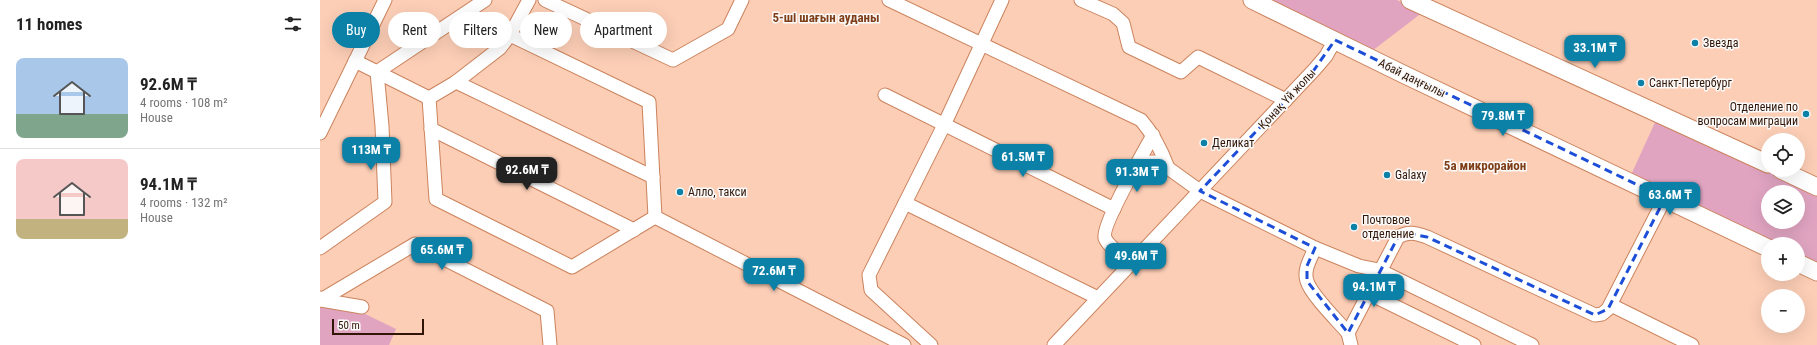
<!DOCTYPE html>
<meta charset="utf-8">
<style>
:root{--surface:#fff;--page:#f6f6f6;--text:#222;--muted:#767676;--line:#e0e0e0;--accent:#0b81a7}
body{margin:0;font-family:"Roboto Condensed",sans-serif;background:var(--page);color:var(--text);height:100vh;display:flex;flex-direction:column;font-size:15px;white-space:nowrap}
*{box-sizing:border-box;margin:0}
p{font-size:13px;color:var(--muted)}
.icon{flex:none;width:22px;height:22px;fill:none;stroke:currentColor;stroke-width:2;stroke-linecap:round;stroke-linejoin:round}
.map{position:relative;flex:1;overflow:hidden}
.details{display:flex;flex-direction:column;background:var(--surface);width:320px}
.details>*{flex:none}
.top-card{position:absolute;left:12px;top:12px;width:380px;height:36px;display:flex;gap:8px}
.tools{position:absolute;left:1441px;top:133px;display:grid;gap:8px}
.tools a{display:grid;place-items:center;width:44px;height:44px;border-radius:50%;background:var(--surface);box-shadow:0 4px 16px #0002;font-size:20px}
.scale{position:absolute;left:12px;bottom:10px;width:92px;box-sizing:border-box;padding-left:4px;border:2px solid #311506;border-top:0;font-size:11px;line-height:14px;white-space:nowrap;color:#311506;-webkit-text-stroke:3px #fafafa;paint-order:stroke}
.price{position:absolute;translate:-50% -34px;padding:0 9px;border-radius:8px;background:var(--accent);color:#fff;font-size:13px;line-height:26px;filter:drop-shadow(0 1px 2px #0008)}
.price::after{content:'';position:absolute;left:50%;top:24px;width:12px;height:9px;margin-left:-6px;background:inherit;clip-path:polygon(0 0,100% 0,50% 100%)}
.price.active{background:#222;color:#fff}
ul{padding:0;list-style:none}
li{display:flex;align-items:center;gap:12px;height:100px;padding:0 16px}
li+li{border-top:1px solid var(--line)}
li span{display:grid;place-items:center;flex:none;width:112px;height:80px;border-radius:8px;color:#555}
li>.icon{margin-inline-start:auto}
span .icon{width:48px;height:48px;fill:#fffc;stroke-width:1}
li b{font-size:17px}
h2{display:flex;justify-content:space-between;align-items:center;height:48px;padding:0 16px;font-size:17px}
.pill{padding:0 14px;border-radius:18px;background:var(--surface);box-shadow:0 4px 16px #0002;font-size:14px;line-height:36px}
.pill.active{background:var(--accent);color:#fff}
main{display:flex;flex:1;min-height:0}
.map>svg:first-child{display:block}
.green{fill:#e0a4c1;fill-rule:evenodd}
.lines{fill:none;stroke-linecap:round;stroke-linejoin:round}
.minor-casing{stroke:#cb835d;stroke-width:15}
.major-casing{stroke:#cb835d;stroke-width:19}
.minor{stroke:#fff;stroke-width:13}
.major{stroke:#fff;stroke-width:17}
.marked{fill:none;stroke:#1d4ed8;stroke-width:3;stroke-dasharray:8 5;stroke-linejoin:round}
.poi-dot{fill:#0b81a7;stroke:#fafafa;stroke-width:1.5}
.labels{text-anchor:middle;stroke-width:3;stroke-linejoin:round;paint-order:stroke}
.poi-label{font-size:12px;fill:#311506;stroke:#fafafa;text-anchor:start}
.street-label{font-size:12px;fill:#311506;stroke:#fafafa}
.neighbourhood-label{font-size:13px;font-weight:bold;fill:#7f3e17;stroke:#fafafa}
</style>
<main>
<section class="details">
<h2>11 homes<svg class="icon" aria-label="filters" viewBox="0 0 24 24"><path d="M4 7h16M4 17h16"/><circle cx="9" cy="7" r="2"/><circle cx="15" cy="17" r="2"/></svg></h2>
<ul>
<li><span style="background:linear-gradient(#a9c7e8 70%,#7fa58c 0)"><svg class="icon" aria-label="home" viewBox="0 0 24 24"><path d="M3 11l9-7 9 7M6 9v11h12V9"/></svg></span><div><b>92.6M ₸</b><p>4 rooms · 108 m²</p><p>House</p></div></li>
<li><span style="background:linear-gradient(#f6c9c9 75%,#c2b280 0)"><svg class="icon" aria-label="home" viewBox="0 0 24 24"><path d="M3 11l9-7 9 7M6 9v11h12V9"/></svg></span><div><b>94.1M ₸</b><p>4 rooms · 132 m²</p><p>House</p></div></li>
</ul>
</section>
<div class="map">
<svg width="1497" height="345" viewBox="0 0 1497 345">
<rect width="100%" height="100%" fill="#fcceb6"/>
<!-- green -->
<g class="green">
<polygon points="947,0 1077,0 1103,12 1052,51"/>
<path d="M1337,118l160,76v71l-19,-9v-12h-24l-143,-69zM1448,192h30v30h-30z"/>
<polygon points="0,292 76,329 69,345 0,345"/>
</g>
<g class="lines">
<defs>
<g id="minor">
<polyline points="225,0 353,60 408,29 422,0"/>
<path d="M569,0l252,120c13,15 20,29 27,48"/>
<polyline points="761,0 793,14 803,23 809,47 861,72 878,57 966,100"/>
<polyline points="190,35 329,102 335,217"/>
<polyline points="35,61 109,98"/>
<polyline points="57,72 165,0"/>
<polyline points="136,82 333,177"/>
<polyline points="565,95 794,209"/>
<polyline points="109,98 116,199 252,267 335,217"/>
<polyline points="109,98 136,82 180,48 190,35 209,0"/>
<polyline points="111,129 314,230"/>
<polyline points="0,133 65,0"/>
<polyline points="818,165 828,162 837,162 848,168 880,191 995,248 1039,266 1059,270 1212,345"/>
<polyline points="585,203 778,298"/>
<polyline points="335,217 584,345"/>
<polyline points="0,248 65,202 62,126 57,72"/>
<path d="M995,248c-4,10 -12,22 -8,33 4,14 31,40 41,52"/>
<path d="M813,261c-9,-5 -24,-13 -28,-23 -4,-12 40,-88 48,-103"/>
<polyline points="1048,293 1154,345"/>
<polyline points="0,298 1,300 42,307"/>
<polyline points="1,300 95,244 227,311 230,345"/>
<polyline points="1291,305 1372,345"/>
<polyline points="611,345 551,290 549,275 624,125 682,0"/>
<polyline points="734,345 994,70 1006,56 1015,40"/>
<path d="M1031,345l-3,-12 50,-96c10,-6 18,-4 29,0l168,78 7,-1 6,-5 57,-111"/>
</g>
<g id="major">
<polyline points="932,0 1083,74 1448,248"/>
<polyline points="1090,0 1448,164"/>
<polyline points="1461,170 1497,187"/>
<polyline points="1478,263 1497,272"/>
</g>
</defs>
<!-- minor casing -->
<use href="#minor" class="minor-casing"/>
<!-- major casing -->
<use href="#major" class="major-casing"/>
<!-- minor -->
<use href="#minor" class="minor"/>
<!-- major -->
<use href="#major" class="major"/>
</g>
<!-- marked area -->
<path class="marked" d="M1015,40l330,158 -57,111 -13,6 -168,-78 -21,-4 -8,4 -50,96 -41,-52v-15l8,-18 -115,-57 114,-121z"/>
<!-- markers -->
<g class="poi-dot">
<circle cx="1375" cy="43" r="4"/>
<circle cx="1321" cy="83" r="4"/>
<circle cx="1486" cy="114" r="4"/>
<circle cx="884" cy="143" r="4"/>
<circle cx="1067" cy="175" r="4"/>
<circle cx="360" cy="192" r="4"/>
<circle cx="1034" cy="227" r="4"/>
</g>
<g class="labels">
<!-- poi labels -->
<g class="poi-label">
<text x="1383" y="47">Звезда</text>
<text x="1329" y="87">Санкт-Петербург</text>
<text x="1478" y="111" text-anchor="end">Отделение по<tspan x="1478" dy="14">вопросам миграции</tspan></text>
<text x="892" y="147">Деликат</text>
<text x="1075" y="179">Galaxy</text>
<text x="368" y="196">Алло, такси</text>
<text x="1042" y="224">Почтовое<tspan x="1042" dy="14">отделение</tspan></text>
</g>
<!-- street labels -->
<g class="street-label">
<text transform="translate(1092 78) rotate(26)" y="4">Абай даңғылы</text>
<text transform="translate(967 99) rotate(-47)" y="4">Қонақ Үй жолы</text>
</g>
<!-- neighbourhood labels -->
<g class="neighbourhood-label">
<text x="506" y="22">5-ші шағын ауданы</text>
<text x="1165" y="170">5а микрорайон</text>
</g>
</g>
</svg>
<div class="tools">
<a><svg class="icon" aria-label="locate" viewBox="0 0 24 24"><circle cx="12" cy="12" r="6"/><path d="M12 2v4M12 18v4M2 12h4M18 12h4"/></svg></a>
<a><svg class="icon" aria-label="layers" viewBox="0 0 24 24"><path d="M12 4l9 5-9 5-9-5zM3 14l9 5 9-5"/></svg></a>
<a>+</a>
<a>−</a>
</div>
<div class="scale">50 m</div>
<b class="price" style="left:1275px;top:69px">33.1M ₸</b>
<b class="price" style="left:1183px;top:137px">79.8M ₸</b>
<b class="price" style="left:51px;top:171px">113M ₸</b>
<b class="price" style="left:703px;top:178px">61.5M ₸</b>
<b class="price active" style="left:207px;top:191px">92.6M ₸</b>
<b class="price" style="left:817px;top:193px">91.3M ₸</b>
<b class="price" style="left:1350px;top:216px">63.6M ₸</b>
<b class="price" style="left:122px;top:271px">65.6M ₸</b>
<b class="price" style="left:816px;top:277px">49.6M ₸</b>
<b class="price" style="left:454px;top:292px">72.6M ₸</b>
<b class="price" style="left:1054px;top:308px">94.1M ₸</b>
<div class="top-card">
<a class="pill active">Buy</a>
<a class="pill">Rent</a>
<a class="pill">Filters</a>
<a class="pill">New</a>
<a class="pill">Apartment</a>
</div>
</div>
</main>
